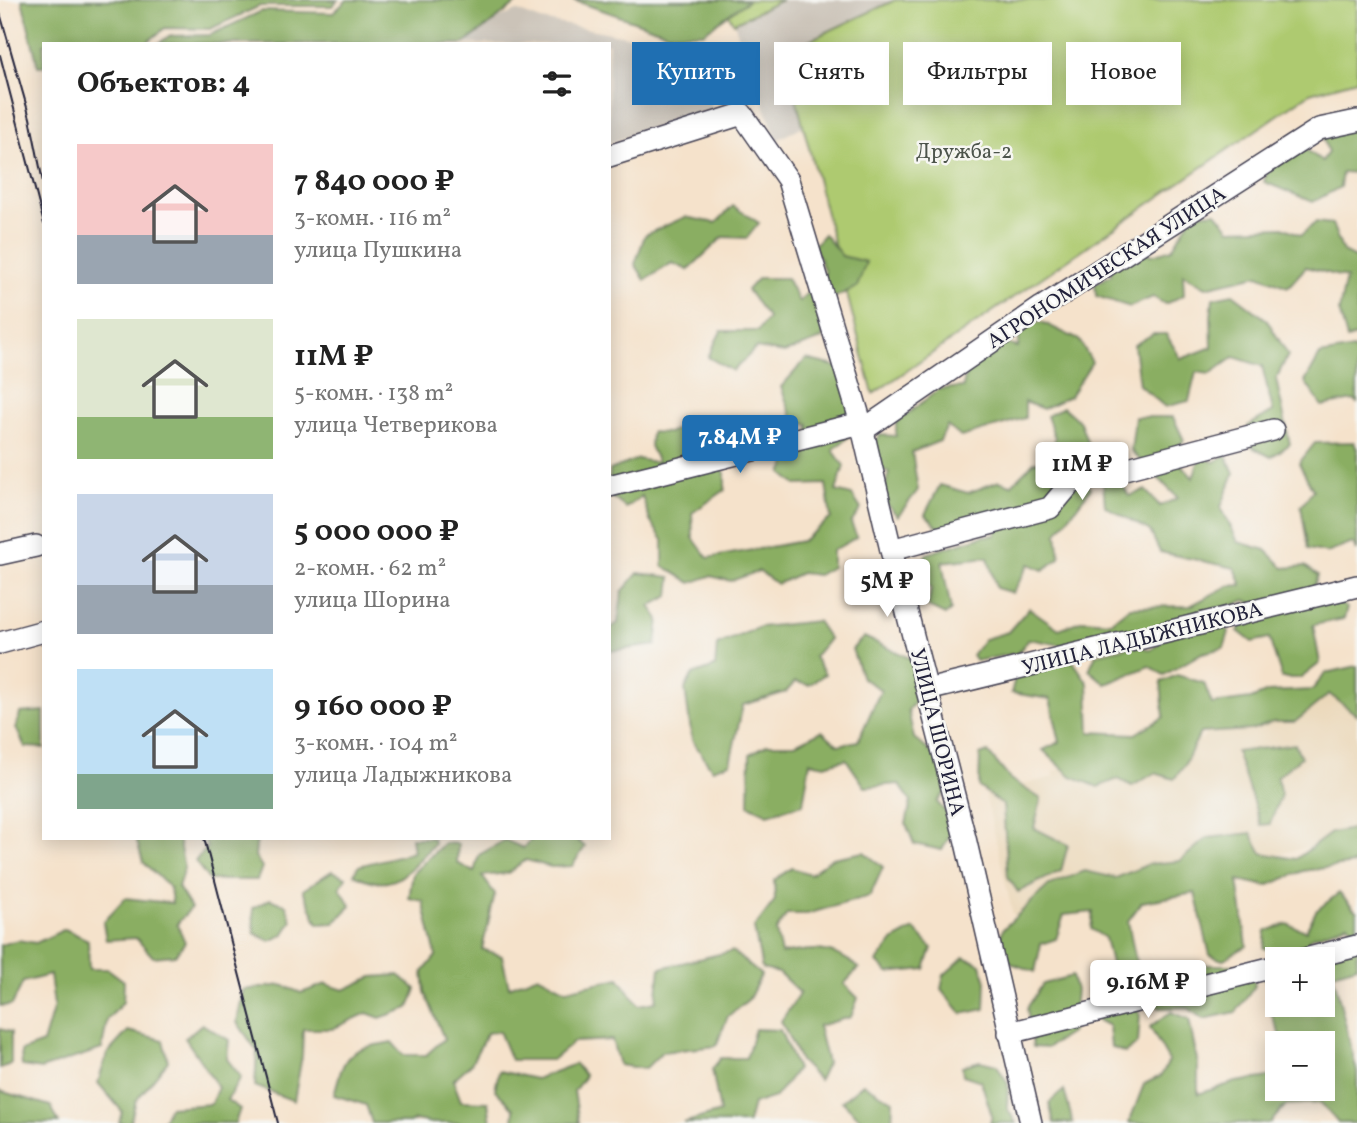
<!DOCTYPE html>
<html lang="ru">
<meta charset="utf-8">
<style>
:root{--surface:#fff;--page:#f6f6f6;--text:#222;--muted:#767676;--accent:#1f6fb2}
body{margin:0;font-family:Vollkorn,serif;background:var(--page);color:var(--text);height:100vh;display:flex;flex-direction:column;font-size:26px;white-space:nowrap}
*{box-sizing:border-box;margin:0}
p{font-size:23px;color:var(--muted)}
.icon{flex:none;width:38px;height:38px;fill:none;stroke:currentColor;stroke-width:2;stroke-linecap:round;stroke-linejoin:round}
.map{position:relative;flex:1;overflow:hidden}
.drawer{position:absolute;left:42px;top:42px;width:569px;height:798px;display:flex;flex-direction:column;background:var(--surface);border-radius:0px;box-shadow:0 4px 18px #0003}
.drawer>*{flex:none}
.banner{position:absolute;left:632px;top:42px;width:620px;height:63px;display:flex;gap:14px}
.tools{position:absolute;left:1265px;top:947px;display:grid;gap:14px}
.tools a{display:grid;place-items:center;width:70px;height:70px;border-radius:0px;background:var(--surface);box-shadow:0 4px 18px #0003;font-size:35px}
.price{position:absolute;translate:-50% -60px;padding:0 16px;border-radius:7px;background:#fff;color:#222;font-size:23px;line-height:46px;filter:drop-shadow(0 2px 4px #0008)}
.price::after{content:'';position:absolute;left:50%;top:42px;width:21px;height:16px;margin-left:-10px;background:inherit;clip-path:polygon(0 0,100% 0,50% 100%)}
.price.selected{background:var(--accent);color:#fff}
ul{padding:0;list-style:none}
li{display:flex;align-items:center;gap:21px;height:175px;padding:0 35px}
li span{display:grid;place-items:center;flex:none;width:196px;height:140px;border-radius:0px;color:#555}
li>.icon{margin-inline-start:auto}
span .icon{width:84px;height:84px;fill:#fffc;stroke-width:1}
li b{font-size:30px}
h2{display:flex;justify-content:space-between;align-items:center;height:84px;padding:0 35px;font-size:30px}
.tag{padding:0 24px;border-radius:0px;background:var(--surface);box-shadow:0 4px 18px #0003;font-size:24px;line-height:63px}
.tag.selected{background:var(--accent);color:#fff}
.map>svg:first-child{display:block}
.built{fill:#ebd8ba}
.industrial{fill:#cbc3b8}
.green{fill:#aeca70;stroke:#687656;stroke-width:2}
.forest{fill:#8aae62;stroke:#56684e;stroke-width:2}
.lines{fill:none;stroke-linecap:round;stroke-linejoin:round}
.street-casing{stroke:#423f51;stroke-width:24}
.street{stroke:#fff;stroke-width:21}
.tram{stroke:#22223b;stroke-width:2}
.labels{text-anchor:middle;stroke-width:5;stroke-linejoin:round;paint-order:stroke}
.park-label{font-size:21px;fill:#4c544b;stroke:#f6f6f2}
.street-label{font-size:21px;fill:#22223b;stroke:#f6f6f2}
</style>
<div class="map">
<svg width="1357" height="1123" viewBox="0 0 1357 1123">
<rect width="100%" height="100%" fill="#f6f6f2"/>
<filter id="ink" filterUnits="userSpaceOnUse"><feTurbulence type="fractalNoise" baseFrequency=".0143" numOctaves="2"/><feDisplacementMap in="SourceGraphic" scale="14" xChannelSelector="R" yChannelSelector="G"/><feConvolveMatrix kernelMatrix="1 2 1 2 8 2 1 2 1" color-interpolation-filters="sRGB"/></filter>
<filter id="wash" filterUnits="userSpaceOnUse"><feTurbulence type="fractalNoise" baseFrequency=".00686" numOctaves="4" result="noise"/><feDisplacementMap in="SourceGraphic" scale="28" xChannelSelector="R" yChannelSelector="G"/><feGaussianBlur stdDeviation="1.57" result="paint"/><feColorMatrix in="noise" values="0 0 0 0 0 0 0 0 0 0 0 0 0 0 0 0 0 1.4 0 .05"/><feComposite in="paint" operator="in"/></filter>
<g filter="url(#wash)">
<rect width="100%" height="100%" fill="#f5e2cb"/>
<!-- built -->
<polygon class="built" points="1357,679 1357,835 1085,901 1078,899 1013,915 985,794 1054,777 1054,771 1082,763 1084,767 1202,739 1206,734 1308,707 1307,702 1347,694"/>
<!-- industrial -->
<g class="industrial">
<polygon points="782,0 895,0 784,52 803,126 777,140 734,23"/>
<polygon points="517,11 541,20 704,51 712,109 609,143 609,44 435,44"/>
</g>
<!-- green -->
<g class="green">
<polygon points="718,0 782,0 734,23"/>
<polygon points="895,0 1357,0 1357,80 1310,93 873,394 784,52"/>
</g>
<!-- forest -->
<g class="forest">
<polygon points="22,0 338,0 332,6 260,6 210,29 165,28 145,44 44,44 44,66 38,66"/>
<polygon points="347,0 521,0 464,44 158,44 169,36 210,35 262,11 333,13"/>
<polygon points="573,0 749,0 703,33 668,33"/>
<polygon points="1342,113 1357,113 1357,173 1342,172 1340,187 1313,202 1264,182 1273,151 1293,140 1322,161 1328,152 1318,123"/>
<polygon points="733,206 759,223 747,238 723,237 688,270 672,263 645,280 635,264 645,235 685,217 716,223"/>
<polygon points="1216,212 1230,229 1283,227 1301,235 1316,222 1332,224 1343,252 1357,259 1357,336 1347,339 1339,311 1346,278 1306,267 1288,287 1258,275 1206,287 1183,274 1184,295 1165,304 1153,297 1130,307 1096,296 1095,284 1111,275 1111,253 1127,243 1152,255 1172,249 1193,214"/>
<polygon points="824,234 842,256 866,262 857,287 833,298 822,339 784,353 756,348 733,371 708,357 721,331 758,331 768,318 747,290 758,278 787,278 799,302 825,273 814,245"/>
<polygon points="1233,294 1267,320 1288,355 1276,379 1290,444 1271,457 1252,447 1248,426 1273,411 1262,366 1234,357 1210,374 1196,372 1189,401 1165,407 1139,385 1134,345 1153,334 1166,334 1181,359 1212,347 1211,317 1213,298"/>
<polygon points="1042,322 1079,340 1092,362 1070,396 1043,409 1025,402 1025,418 961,437 947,426 940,441 912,452 918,490 898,516 882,500 889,472 868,467 864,455 880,435 896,436 896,423 939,389 963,387 968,362 998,342 1018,347 1021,325"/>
<polygon points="1353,349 1357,355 1357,403 1353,400 1322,406 1305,382 1320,355"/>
<polygon points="806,359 838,367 857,394 847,415 853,433 833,450 844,466 836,491 852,495 861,509 851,523 857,537 832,551 832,567 818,575 801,573 777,584 759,571 731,581 710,576 691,583 663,566 663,540 650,521 642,496 626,508 609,495 610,470 638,459 658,463 650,446 651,432 668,433 696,420 733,434 729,443 714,457 725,473 725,490 692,513 693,538 708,558 802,541 831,518 826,484 796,485 782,473 789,458 807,453 809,425 793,420 781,387"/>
<polygon points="1063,407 1080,422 1091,452 1080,469 1091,488 1057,533 1060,558 1043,570 1029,564 1013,593 996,588 988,557 942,562 951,610 945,615 928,607 931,588 921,578 926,554 983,536 996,535 996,515 939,528 925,514 940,485 968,493 999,481 1011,485 1034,462 1052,461 1055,438 1047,416"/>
<polygon points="1135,417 1173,417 1184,440 1172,453 1193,478 1200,457 1214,462 1226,455 1234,473 1221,507 1238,542 1266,550 1284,568 1305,566 1318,575 1311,596 1261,607 1245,600 1221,611 1192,612 1155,632 1083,649 1029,639 1018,653 976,661 972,655 984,639 1008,632 1029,608 1059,629 1083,620 1111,622 1130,607 1190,606 1228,586 1242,585 1235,568 1160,552 1150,531 1105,506 1102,469 1112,467 1129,496 1145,490 1160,506 1178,498 1131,451"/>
<polygon points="1354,442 1357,450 1357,551 1353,543 1327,553 1308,549 1301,506 1313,490 1299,463 1315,443"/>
<polygon points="638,573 671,577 669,596 650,606 659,619 656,645 610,651 609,654 609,629 618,623 622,592"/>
<polygon points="1329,597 1347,608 1344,619 1313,625 1320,663 1301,678 1282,678 1269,638 1252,642 1238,631 1248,617"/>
<polygon points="817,621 829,639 814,657 825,674 809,685 795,682 786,692 743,705 730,763 712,769 692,740 685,689 692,675 715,667 717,645 760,627"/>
<polygon points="1221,623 1229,632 1224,648 1202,653 1164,675 1149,666 1106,684 1089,670 1096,654 1135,645 1151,650 1166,637"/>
<polygon points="864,637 914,660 924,692 908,710 914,738 940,760 949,788 937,802 956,824 942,850 914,844 906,824 911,801 899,784 865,787 846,759 825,765 810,762 803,804 768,814 749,805 750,754 768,744 795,744 822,731 838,745 858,741 881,690 862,678 852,649"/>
<polygon points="1073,661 1088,683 1090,732 1135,734 1164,717 1161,682 1177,675 1204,683 1212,704 1251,699 1268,692 1312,690 1326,673 1357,666 1357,715 1329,694 1295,722 1273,722 1251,730 1200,733 1184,766 1174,779 1155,773 1132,786 1118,779 1098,787 1071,776 1043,750 1060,742 1050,699 1011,693 1016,674"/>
<polygon points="44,711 44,748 25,747 16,728 20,713"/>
<polygon points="1295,744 1301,757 1277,777 1281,795 1270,824 1261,825 1236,752"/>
<polygon points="988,752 1010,779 1041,799 1034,828 1068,845 1061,871 1018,892 1008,877 1003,805 979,787 980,755"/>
<polygon points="1357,828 1357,861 1354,864 1303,871 1267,886 1238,880 1247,946 1222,960 1210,955 1195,893 1142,902 1128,921 1136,962 1152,977 1192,965 1251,965 1255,986 1236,1012 1203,1019 1187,1007 1160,1008 1134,991 1140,1016 1138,1043 1125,1053 1111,1047 1109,1026 1092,1017 1088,987 1114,976 1105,938 1091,929 1093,912 1064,915 1056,939 1041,944 1035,972 1013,964 996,947 1003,929 1049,885 1085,871 1116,878 1149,864 1180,861 1207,838 1251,833 1262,853 1296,859 1331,833"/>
<polygon points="136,838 178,838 184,868 178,887 191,908 177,924 185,942 175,955 153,957 136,938 106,940 103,922 125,898 172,903 170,888 143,862"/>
<polygon points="204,838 257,838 255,856 262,867 257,880 209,880 195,861 207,848"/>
<path d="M411,838h22l1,6c-27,28 -39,52 -80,30l4,-8 55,-14z"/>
<path d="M533,838h42l10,9 -13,19 -21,1 -25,-7 -18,13 -26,3 13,18 -13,55 20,7 7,31 29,-12 28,15 53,-12 20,27 17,-3 4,-34 72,-17 29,24 -12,24 -21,17 -12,30 -54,6 -17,17 -26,-4 -7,-25 -38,2 -22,18h-41l-12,-29 -12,2 -16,31 -18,16 8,21 27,1 3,21h-59l-17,-3 -6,3h-37l-6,-18 -32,-10c11,-44 14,-45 58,-53l11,13h23l18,-16 -19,-47 -2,-20 13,-16 -13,-55 -14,-3 4,-25 31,-30 14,1 -1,19 17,9 5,-17 26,-15 18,8z"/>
<path d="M864,852l19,15 -13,29 -63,18h-20l-11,17 5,23c33,-6 51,-8 78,14l-15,16 14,14 -7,19 -33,9 9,37 -8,17 -19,-19 -19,-40 19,-28 -21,-20 -17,-4 -8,-41 21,-28 -1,-20 18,-12 18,6 22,-16z"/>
<polygon points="332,871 346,877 340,888 351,906 334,923 318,924 303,890"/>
<polygon points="1339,893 1357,912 1357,931 1348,924 1312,937 1304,946 1283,958 1264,948 1266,931 1287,924 1306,931 1316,911"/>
<polygon points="270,899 286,905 292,921 283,935 270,941 254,933 253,908"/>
<polygon points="65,929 88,940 89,969 108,969 124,981 123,1002 107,1020 102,1049 41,1069 22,1066 21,1051 43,1043 54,1006 50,975 23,982 12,1005 0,1006 0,945 18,940 36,943"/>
<polygon points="914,929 932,948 925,969 888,973 877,962 894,940"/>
<polygon points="1325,938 1357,948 1357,966 1333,973 1357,1072 1357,1123 1338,1123 1321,1103 1286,1105 1270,1123 1129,1123 1144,1084 1161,1076 1169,1061 1150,1027 1171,1012 1189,1019 1198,1065 1198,1094 1236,1082 1277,1076 1278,1088 1323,1088 1323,1043 1283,1043 1271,1013 1271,990 1262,974 1277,965 1278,1004 1323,1004 1323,959 1289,959"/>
<polygon points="964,957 981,964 986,982 985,1009 962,1014 941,989 944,975"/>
<polygon points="399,975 416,989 409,1008 380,1018 367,1013 332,1029 303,1029 302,1056 294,1101 255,1086 257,1051 237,1022 243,990 282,985 301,993 326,984 344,990 372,977"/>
<polygon points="1072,976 1076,990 1072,1032 1047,1048 1033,1047 1027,1008 1043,984"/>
<polygon points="202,1024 229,1040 227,1059 241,1077 227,1100 240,1109 235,1123 162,1123 169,1107 211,1104 218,1087 185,1038"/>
<polygon points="0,1029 11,1032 11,1064 0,1068"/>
<polygon points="755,1029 780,1030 797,1069 775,1097 753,1104 748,1123 683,1123 720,1112 712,1069 721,1058 746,1058"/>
<polygon points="128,1031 163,1040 168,1061 136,1101 130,1123 119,1123 122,1111 98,1083 107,1054"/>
<polygon points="980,1061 997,1065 1008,1084 1007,1108 1016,1123 990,1123 992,1116 981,1081 963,1075 962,1066"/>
<polygon points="575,1064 585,1076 574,1091 579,1123 513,1123 514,1109 495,1090 499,1071 536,1079"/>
<polygon points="863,1084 893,1101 892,1123 865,1123 842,1101"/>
<polygon points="1064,1090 1073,1123 1054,1123 1049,1103"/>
<polygon points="0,1091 51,1106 59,1123 0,1123"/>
</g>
</g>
<g filter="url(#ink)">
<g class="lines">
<defs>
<g id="street">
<polyline points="609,156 742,114 788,180 861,423 891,550 965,838 1031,1123"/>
<polyline points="863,430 1042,307 1319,129 1357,121"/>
<polyline points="609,486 861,423"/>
<polyline points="891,550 1050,508 1071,483 1273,430"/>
<polyline points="0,554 36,546"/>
<polyline points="0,643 44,631"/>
<polyline points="927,690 1357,586"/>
<polyline points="1305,959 1357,946"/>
<polyline points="1009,1033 1278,966"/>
</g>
</defs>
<!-- street casing -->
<use href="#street" class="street-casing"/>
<!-- street -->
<use href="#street" class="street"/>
<!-- tram -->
<g class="tram">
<polyline points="0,13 30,118 44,187"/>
<polyline points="0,55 44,224"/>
<polyline points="204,838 278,1123"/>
</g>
</g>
</g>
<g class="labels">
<!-- park labels -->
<g class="park-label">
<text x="964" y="158">Дружба-2</text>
</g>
<!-- street labels -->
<g class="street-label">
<text transform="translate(1106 267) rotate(-33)" y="7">АГРОНОМИЧЕСКАЯ УЛИЦА</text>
<text transform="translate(1142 638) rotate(-14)" y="7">УЛИЦА ЛАДЫЖНИКОВА</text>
<text transform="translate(938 732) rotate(76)" y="7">УЛИЦА ШОРИНА</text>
</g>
</g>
</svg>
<div class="tools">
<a>+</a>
<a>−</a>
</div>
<b class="price selected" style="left:740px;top:475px">7.84M ₽</b>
<b class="price" style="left:1082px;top:502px">11M ₽</b>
<b class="price" style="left:887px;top:619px">5M ₽</b>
<b class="price" style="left:1148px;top:1020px">9.16M ₽</b>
<div class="banner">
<a class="tag selected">Купить</a>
<a class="tag">Снять</a>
<a class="tag">Фильтры</a>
<a class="tag">Новое</a>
</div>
<section class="drawer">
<h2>Объектов: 4<svg class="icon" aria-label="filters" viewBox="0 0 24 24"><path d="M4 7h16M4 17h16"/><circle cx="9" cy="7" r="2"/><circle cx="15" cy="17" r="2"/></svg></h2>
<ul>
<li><span style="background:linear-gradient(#f6c9c9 65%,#9aa5b1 0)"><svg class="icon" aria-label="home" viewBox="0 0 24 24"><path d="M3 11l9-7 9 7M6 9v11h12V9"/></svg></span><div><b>7 840 000 ₽</b><p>3-комн. · 116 m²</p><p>улица Пушкина</p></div></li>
<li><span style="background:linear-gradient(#dfe7d0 70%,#8fb573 0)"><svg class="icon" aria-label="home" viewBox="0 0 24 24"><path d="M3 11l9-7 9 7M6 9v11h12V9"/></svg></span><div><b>11M ₽</b><p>5-комн. · 138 m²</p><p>улица Четверикова</p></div></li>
<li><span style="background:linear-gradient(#c9d6e8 65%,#9aa5b1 0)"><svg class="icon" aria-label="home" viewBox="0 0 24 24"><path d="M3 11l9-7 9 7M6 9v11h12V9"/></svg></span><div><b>5 000 000 ₽</b><p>2-комн. · 62 m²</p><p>улица Шорина</p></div></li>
<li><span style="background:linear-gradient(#bfe0f5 75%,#7fa58c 0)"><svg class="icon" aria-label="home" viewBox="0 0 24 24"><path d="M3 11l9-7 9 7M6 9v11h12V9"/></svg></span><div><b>9 160 000 ₽</b><p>3-комн. · 104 m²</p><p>улица Ладыжникова</p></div></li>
</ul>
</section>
</div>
